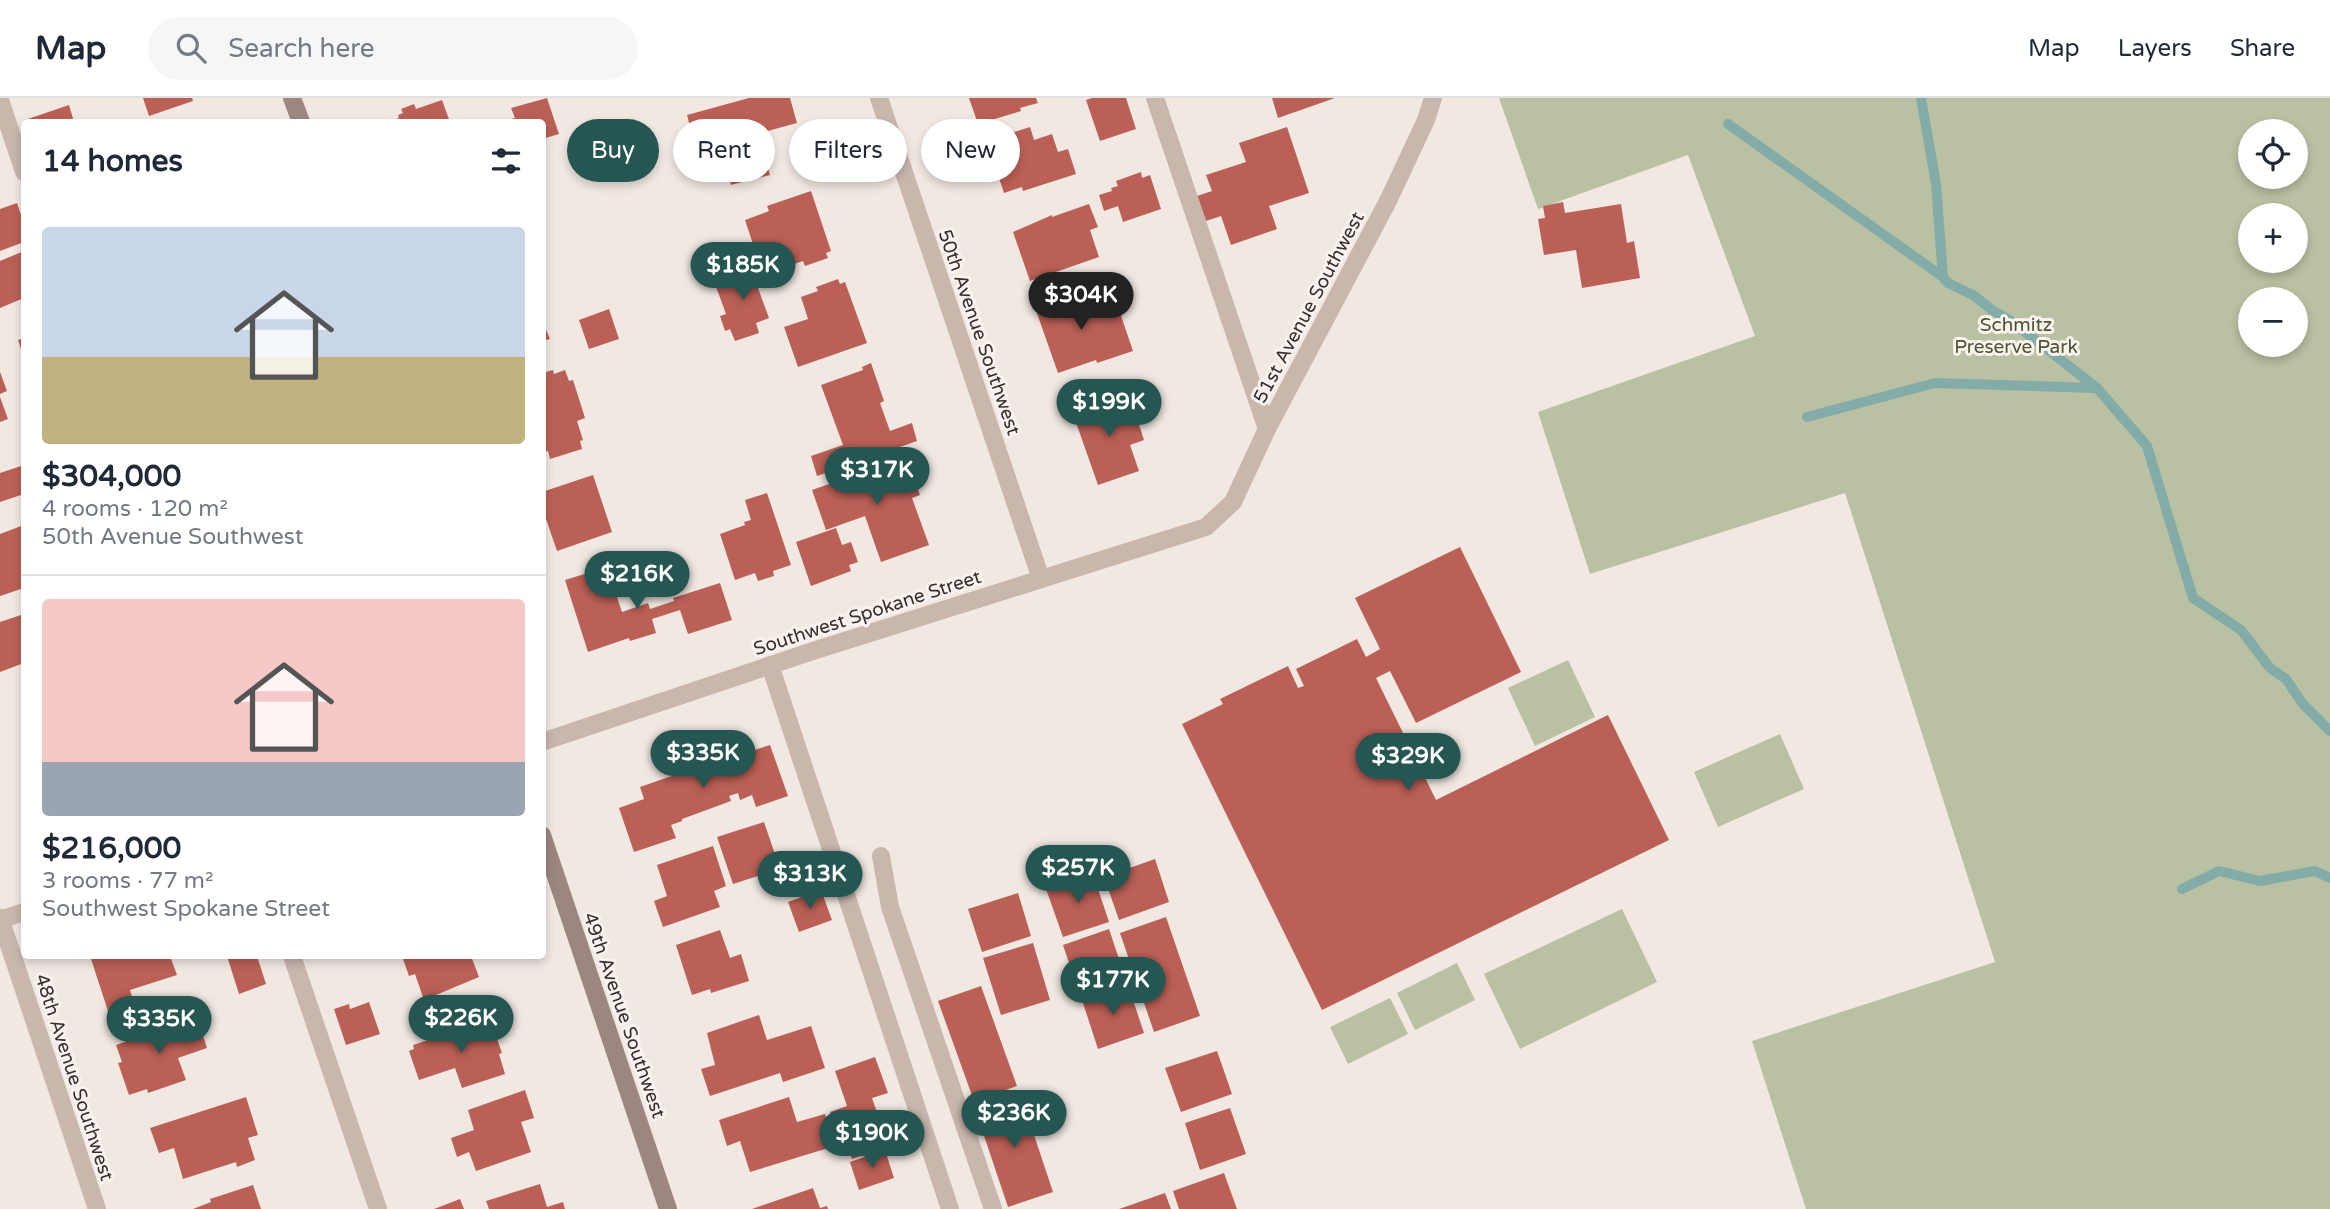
<!DOCTYPE html>
<meta charset="utf-8">
<style>
:root{--surface:#fff;--page:#f6f6f7;--text:#1f2937;--muted:#747a83;--line:#e0e1e3;--accent:#255652}
body{margin:0;font-family:"Varela Round",sans-serif;background:var(--page);color:var(--text);height:100vh;display:flex;flex-direction:column;font-size:26px;white-space:nowrap}
*{box-sizing:border-box;margin:0}
p{font-size:23px;color:var(--muted)}
.icon{flex:none;width:38px;height:38px;fill:none;stroke:currentColor;stroke-width:2;stroke-linecap:round;stroke-linejoin:round}
.map{position:relative;flex:1;overflow:hidden}
.details{position:absolute;left:21px;top:21px;width:525px;height:840px;display:flex;flex-direction:column;background:var(--surface);border-radius:7px;box-shadow:0 4px 10px #0003}
.details>*{flex:none}
.banner{position:absolute;left:567px;top:21px;width:665px;height:63px;display:flex;gap:14px}
.tools{position:absolute;left:2238px;top:21px;display:grid;gap:14px}
.tools a{display:grid;place-items:center;width:70px;height:70px;border-radius:50%;background:var(--surface);box-shadow:0 4px 10px #0003;font-size:35px}
.price{position:absolute;translate:-50% -60px;padding:0 16px;border-radius:24px;background:var(--accent);color:#fff;font-size:23px;line-height:46px;filter:drop-shadow(0 2px 4px #0008)}
.price::after{content:'';position:absolute;left:50%;top:42px;width:21px;height:16px;margin-left:-10px;background:inherit;clip-path:polygon(0 0,100% 0,50% 100%)}
.price.active{background:#222;color:#fff}
ul{padding:0;list-style:none}
li{display:grid;align-content:center;gap:14px;height:371px;padding:0 21px}
li+li{border-top:2px solid var(--line)}
li span{display:grid;place-items:center;height:217px;border-radius:7px;color:#555}
li>.icon{margin-inline-start:auto}
span .icon{width:126px;height:126px;fill:#fffc;stroke-width:1}
li b{font-size:30px}
h2{display:flex;justify-content:space-between;align-items:center;height:84px;padding:0 21px;font-size:30px}
.tag{padding:0 24px;border-radius:32px;background:var(--surface);box-shadow:0 4px 10px #0003;font-size:24px;line-height:63px}
.tag.active{background:var(--accent);color:#fff}
header{display:flex;align-items:center;gap:42px;box-sizing:border-box;height:98px;padding:0 35px;background:var(--surface);border-bottom:2px solid var(--line)}
header strong{font-size:33px}
nav{display:flex;gap:38px;margin-inline-start:auto;font-size:24px}
.search{width:490px;height:63px;background:var(--page);display:flex;align-items:center;gap:18px;box-sizing:border-box;padding:0 24px;border-radius:38px;color:var(--muted);font-size:26px}
.map>svg:first-child{display:block}
.green{fill:#bac0a2;fill-rule:evenodd}
.lines{fill:none;stroke-linecap:round;stroke-linejoin:round}
.stream{stroke:#83aca8;stroke-width:10}
.building{fill:#bb6056}
.lane{stroke:#c9b7ae;stroke-width:18}
.street{stroke:#c9b7ae;stroke-width:18}
.secondary{stroke:#9c867f;stroke-width:18}
.labels{text-anchor:middle;stroke-width:6;stroke-linejoin:round;paint-order:stroke}
.street-label{font-size:19px;fill:#382e2c;stroke:#f9f2ee}
.park-label{font-size:19px;fill:#4c5432;stroke:#f9f2ee}
</style>
<header>
<strong>Map</strong>
<div class="search"><svg class="icon" aria-label="search" viewBox="0 0 24 24"><circle cx="10" cy="10" r="6"/><path d="M15 15l6 6"/></svg>Search here</div>
<nav><a>Map</a><a>Layers</a><a>Share</a></nav>
</header>
<div class="map">
<svg width="2330" height="1111" viewBox="0 0 2330 1111">
<rect width="100%" height="100%" fill="#f1e8e2"/>
<!-- green -->
<g class="green">
<path d="M1499,0h831v1111h-524l-54,-168 243,-79 -150,-469 -255,81 -52,-162 217,-76 -67,-181 -150,54zM2250,33h46v46h-46zM2250,117h46v46h-46zM2250,201h46v46h-46z"/>
<polygon points="1568,562 1595,619 1535,648 1508,590"/>
<polygon points="1780,636 1804,691 1718,729 1694,674"/>
<polygon points="1622,811 1657,884 1520,951 1484,876"/>
<polygon points="1457,865 1475,902 1415,932 1397,895"/>
<polygon points="1390,900 1408,936 1348,966 1330,929"/>
</g>
<g class="lines">
<!-- stream -->
<g class="stream">
<polyline points="1921,0 1936,86 1943,179"/>
<polyline points="1728,26 1943,179 1948,185 1973,197 1992,212 2011,223 2097,290 2147,348 2193,500 2241,532 2270,570 2286,581 2303,606 2330,633"/>
<polyline points="1807,319 1935,285 2097,290"/>
<polyline points="2182,791 2219,773 2260,783 2315,773 2330,780"/>
</g>
</g>
<!-- building -->
<g class="building">
<polygon points="143,0 192,0 193,3 149,18"/>
<polygon points="547,0 559,36 542,41 542,24 503,24 515,20 511,10"/>
<polygon points="749,0 790,0 797,25 760,35 763,47 769,46 772,57 765,59 770,77 731,87 725,65 710,69 709,64 695,68 690,50 695,48 687,17"/>
<polygon points="969,0 1036,0 1038,5 1020,10 1021,13 978,26"/>
<polygon points="1092,0 1126,0 1136,31 1100,43 1086,2"/>
<polygon points="1272,0 1335,0 1278,20"/>
<polygon points="442,2 450,24 388,24 399,20 398,17 403,15 401,11 414,6 416,11"/>
<polygon points="69,7 74,24 26,24 25,22"/>
<polygon points="1030,29 1034,42 1052,36 1058,54 1068,51 1076,76 1023,93 1022,89 1004,95 995,68 981,72 973,47"/>
<polygon points="1287,29 1309,95 1269,108 1277,131 1231,147 1221,118 1206,123 1197,98 1212,93 1206,77 1246,64 1239,45"/>
<polygon points="1141,74 1142,80 1150,77 1161,111 1123,124 1118,108 1104,113 1099,97 1112,93 1111,90 1118,88 1116,83"/>
<polygon points="811,93 831,153 826,155 828,160 805,168 803,163 788,168 780,146 756,155 745,122 769,113 767,108"/>
<polygon points="1563,104 1565,115 1621,106 1627,145 1634,143 1640,180 1582,190 1576,152 1544,157 1538,121 1545,120 1543,108"/>
<polygon points="17,105 24,126 24,144 0,153 0,111"/>
<polygon points="1089,106 1098,129 1090,132 1099,159 1030,183 1013,134 1052,117 1052,119"/>
<polygon points="24,153 24,200 0,210 0,163"/>
<polygon points="765,164 770,176 755,182 769,220 756,225 759,235 735,243 730,231 725,233 720,218 726,216 715,186 740,177 739,173"/>
<polygon points="838,181 840,186 845,184 867,245 798,269 784,229 808,221 801,199 818,193 816,189"/>
<polygon points="1073,191 1083,218 1117,206 1133,253 1097,265 1096,262 1058,275 1033,204"/>
<polygon points="609,211 619,241 589,251 579,222"/>
<polygon points="542,222 550,241 542,243"/>
<polygon points="24,240 24,260 18,242"/>
<polygon points="871,265 884,303 880,305 890,333 912,325 917,343 817,378 811,358 843,347 821,287 863,272 862,269"/>
<polygon points="553,272 554,276 565,272 569,283 573,282 585,320 577,323 583,342 580,343 582,351 550,361 548,353 542,355 542,275"/>
<polygon points="0,274 7,293 0,296"/>
<polygon points="0,299 8,321 0,324"/>
<polygon points="1112,300 1118,316 1134,311 1144,342 1130,347 1139,373 1098,387 1072,313"/>
<polygon points="906,359 920,397 912,400 929,447 881,464 865,418 826,432 812,392"/>
<polygon points="24,367 24,396 0,404 0,375"/>
<polygon points="593,377 612,434 557,453 546,421 542,422 542,394"/>
<polygon points="767,395 791,467 773,473 774,478 758,483 755,475 735,482 720,436 745,427 744,424 751,422 745,402"/>
<polygon points="24,427 24,490 0,498 0,436"/>
<polygon points="836,430 842,447 851,444 858,464 849,467 851,473 811,488 796,444"/>
<polygon points="1460,449 1521,574 1416,625 1390,573 1376,580 1436,702 1608,617 1669,742 1322,912 1182,626 1223,606 1220,601 1288,568 1298,590 1304,588 1296,571 1357,541 1366,559 1380,551 1355,500"/>
<polygon points="607,469 622,514 648,505 650,511 674,503 673,500 720,485 732,522 688,536 680,512 652,521 656,535 630,543 629,540 588,554 565,482"/>
<polygon points="24,516 24,565 0,574 0,524"/>
<polygon points="741,634 748,654 770,647 788,698 756,709 752,697 740,702 738,695 729,698 731,703 682,721 682,723 671,727 676,740 634,754 619,710 644,701 640,689 712,664 706,646"/>
<polygon points="764,724 780,771 733,786 717,739"/>
<polygon points="713,748 726,788 714,793 720,809 663,829 654,803 667,798 657,767"/>
<polygon points="1155,761 1169,804 1119,822 1104,779"/>
<polygon points="1093,776 1109,824 1063,839 1046,791"/>
<polygon points="821,792 832,822 799,834 788,804"/>
<polygon points="1018,795 1031,838 982,854 968,811"/>
<polygon points="1166,819 1200,918 1154,934 1120,835"/>
<polygon points="1109,831 1125,879 1079,895 1063,847"/>
<polygon points="720,832 730,860 741,856 749,883 711,895 710,891 692,897 676,847"/>
<polygon points="1033,845 1050,902 1001,917 983,860"/>
<polygon points="102,858 170,858 177,877 130,892 134,905 108,913 91,861"/>
<polygon points="227,858 257,858 266,886 239,896"/>
<polygon points="402,858 471,858 479,879 424,902 415,876 409,878"/>
<polygon points="1128,887 1144,935 1098,951 1082,902"/>
<polygon points="981,888 1017,988 974,1003 938,903"/>
<polygon points="369,904 380,936 346,947 334,911 349,906 350,911"/>
<polygon points="759,917 767,942 811,928 825,970 783,984 780,975 710,998 701,971 715,967 707,935"/>
<polygon points="197,919 207,950 178,960 186,982 148,995 147,991 129,997 118,965 122,964 116,947"/>
<polygon points="490,921 502,955 499,956 505,976 462,990 455,970 419,982 409,953 414,951 413,947"/>
<polygon points="1217,953 1232,996 1181,1014 1165,970"/>
<polygon points="875,959 888,995 872,1000 887,1043 882,1044 883,1050 852,1061 850,1055 845,1057 830,1014 847,1008 835,973"/>
<polygon points="525,992 534,1020 521,1024 531,1054 476,1073 469,1054 457,1059 451,1040 474,1032 468,1012"/>
<polygon points="1020,995 1053,1094 1008,1109 975,1011"/>
<polygon points="246,999 258,1037 248,1040 255,1062 237,1069 236,1064 183,1081 174,1050 159,1055 150,1030"/>
<polygon points="789,999 797,1024 825,1016 835,1048 750,1074 740,1043 727,1048 719,1022"/>
<polygon points="1230,1010 1246,1056 1200,1072 1185,1025"/>
<polygon points="885,1052 894,1080 859,1092 850,1064"/>
<polygon points="1224,1075 1237,1111 1179,1111 1173,1093"/>
<polygon points="540,1086 547,1109 563,1104 565,1111 489,1111 486,1103"/>
<polygon points="253,1087 261,1111 193,1111 211,1104 210,1101"/>
<polygon points="813,1090 820,1110 827,1108 828,1111 752,1111"/>
<polygon points="1165,1095 1171,1111 1119,1111"/>
<polygon points="460,1101 464,1111 434,1111"/>
</g>
<g class="lines">
<!-- lane -->
<g class="lane">
<polyline points="1155,0 1267,331"/>
<polyline points="0,2 24,74"/>
<polyline points="770,567 950,1111"/>
<polyline points="881,758 890,809 993,1111"/>
<polyline points="292,858 378,1111"/>
</g>
<!-- street -->
<g class="street">
<polyline points="879,0 1041,481"/>
<polyline points="542,644 813,553 1206,429 1233,404 1267,331 1388,103 1426,22 1433,0"/>
<polyline points="0,820 97,1111"/>
<polyline points="0,822 24,814"/>
</g>
<!-- secondary -->
<g class="secondary">
<polyline points="292,0 301,24"/>
<polyline points="542,737 668,1111"/>
</g>
</g>
<g class="labels">
<!-- street labels -->
<g class="street-label">
<text transform="translate(1308 209) rotate(-62)" y="7">51st Avenue Southwest</text>
<text transform="translate(980 234) rotate(71)" y="7">50th Avenue Southwest</text>
<text transform="translate(867 514) rotate(-18)" y="7">Southwest Spokane Street</text>
<text transform="translate(625 917) rotate(71)" y="7">49th Avenue Southwest</text>
<text transform="translate(75 979) rotate(72)" y="7">48th Avenue Southwest</text>
</g>
<!-- park labels -->
<g class="park-label">
<text x="2016" y="233">Schmitz<tspan x="2016" dy="22">Preserve Park</tspan></text>
</g>
</g>
</svg>
<div class="tools">
<a><svg class="icon" aria-label="locate" viewBox="0 0 24 24"><circle cx="12" cy="12" r="6"/><path d="M12 2v4M12 18v4M2 12h4M18 12h4"/></svg></a>
<a>+</a>
<a>−</a>
</div>
<b class="price" style="left:743px;top:204px">$185K</b>
<b class="price active" style="left:1081px;top:234px">$304K</b>
<b class="price" style="left:1109px;top:341px">$199K</b>
<b class="price" style="left:877px;top:409px">$317K</b>
<b class="price" style="left:637px;top:513px">$216K</b>
<b class="price" style="left:703px;top:692px">$335K</b>
<b class="price" style="left:1408px;top:695px">$329K</b>
<b class="price" style="left:1078px;top:807px">$257K</b>
<b class="price" style="left:810px;top:813px">$313K</b>
<b class="price" style="left:1113px;top:919px">$177K</b>
<b class="price" style="left:461px;top:957px">$226K</b>
<b class="price" style="left:159px;top:958px">$335K</b>
<b class="price" style="left:1014px;top:1052px">$236K</b>
<b class="price" style="left:872px;top:1072px">$190K</b>
<div class="banner">
<a class="tag active">Buy</a>
<a class="tag">Rent</a>
<a class="tag">Filters</a>
<a class="tag">New</a>
</div>
<section class="details">
<h2>14 homes<svg class="icon" aria-label="filters" viewBox="0 0 24 24"><path d="M4 7h16M4 17h16"/><circle cx="9" cy="7" r="2"/><circle cx="15" cy="17" r="2"/></svg></h2>
<ul>
<li><span style="background:linear-gradient(#c9d6e8 60%,#c2b280 0)"><svg class="icon" aria-label="home" viewBox="0 0 24 24"><path d="M3 11l9-7 9 7M6 9v11h12V9"/></svg></span><div><b>$304,000</b><p>4 rooms · 120 m²</p><p>50th Avenue Southwest</p></div></li>
<li><span style="background:linear-gradient(#f6c9c9 75%,#9aa5b1 0)"><svg class="icon" aria-label="home" viewBox="0 0 24 24"><path d="M3 11l9-7 9 7M6 9v11h12V9"/></svg></span><div><b>$216,000</b><p>3 rooms · 77 m²</p><p>Southwest Spokane Street</p></div></li>
</ul>
</section>
</div>
